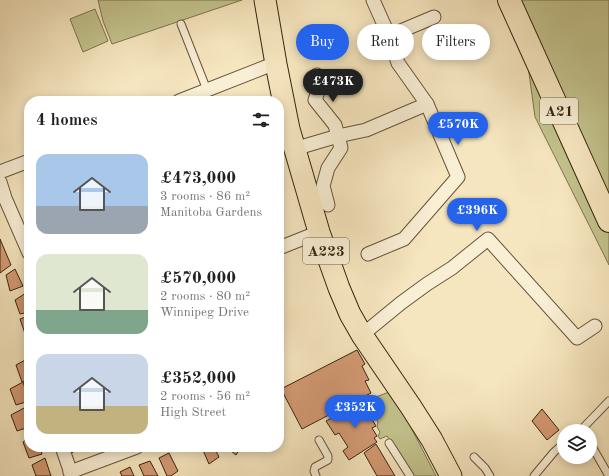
<!DOCTYPE html>
<meta charset="utf-8">
<style>
:root{--surface:#fff;--page:#f2f2f2;--text:#222;--muted:#767676;--accent:#2563eb}
body{margin:0;font-family:"Old Standard TT",serif;background:var(--page);color:var(--text);height:100vh;display:flex;flex-direction:column;font-size:15px;white-space:nowrap}
*{box-sizing:border-box;margin:0}
p{font-size:13px;color:var(--muted)}
.icon{flex:none;width:22px;height:22px;fill:none;stroke:currentColor;stroke-width:2;stroke-linecap:round;stroke-linejoin:round}
.map{position:relative;flex:1;overflow:hidden}
.side{position:absolute;left:24px;top:96px;width:260px;height:356px;display:flex;flex-direction:column;background:var(--surface);border-radius:16px;box-shadow:0 2px 10px #0003}
.side>*{flex:none}
.hud{position:absolute;left:296px;top:24px;width:253px;height:36px;display:flex;gap:8px}
.fabs{position:absolute;left:557px;top:424px;display:grid;gap:8px}
.fabs a{display:grid;place-items:center;width:40px;height:40px;border-radius:50%;background:var(--surface);box-shadow:0 2px 10px #0003;font-size:20px}
.price{position:absolute;translate:-50% -34px;padding:0 9px;border-radius:14px;background:var(--accent);color:#fff;font-size:13px;line-height:26px;filter:drop-shadow(0 1px 2px #0008)}
.price::after{content:'';position:absolute;left:50%;top:24px;width:12px;height:9px;margin-left:-6px;background:inherit;clip-path:polygon(0 0,100% 0,50% 100%)}
.price.active{background:#222;color:#fff}
ul{padding:0;list-style:none}
li{display:flex;align-items:center;gap:12px;height:100px;padding:0 12px}
li span{display:grid;place-items:center;flex:none;width:112px;height:80px;border-radius:12px;color:#555}
li>.icon{margin-inline-start:auto}
span .icon{width:48px;height:48px;fill:#fffc;stroke-width:1}
li b{font-size:17px}
h2{display:flex;justify-content:space-between;align-items:center;height:48px;padding:0 12px;font-size:17px}
.chip{padding:0 14px;border-radius:18px;background:var(--surface);box-shadow:0 2px 10px #0003;font-size:14px;line-height:36px}
.chip.active{background:var(--accent);color:#fff}
.map>svg:first-child{display:block}
.green{fill:#c3c38d;stroke:#7d744f}
.building{fill:#d49a73;stroke:#372411}
.lines{fill:none;stroke-linecap:round;stroke-linejoin:round}
.service-casing{stroke:#67543c;stroke-width:9}
.minor-casing{stroke:#67543c;stroke-width:15}
.primary-casing{stroke:#372411;stroke-width:23}
.trunk-casing{stroke:#372411;stroke-width:24}
.service{stroke:#f9efd5;stroke-width:7}
.minor{stroke:#f9efd5;stroke-width:13}
.primary{stroke:#f6e6bf;stroke-width:21}
.trunk{stroke:#f6e6bf;stroke-width:22}
.labels{text-anchor:middle;stroke-width:3;stroke-linejoin:round;paint-order:stroke}
.shield{fill:#f9efd5;stroke:#71614c;stroke-width:1}
.shield-label{font-size:15px;font-weight:bold;fill:#372411}
</style>
<div class="map">
<svg width="609" height="476" viewBox="0 0 609 476">
<rect width="100%" height="100%" fill="#f6e6bf"/>
<filter id="stains"><feTurbulence type="fractalNoise" baseFrequency=".005" numOctaves="4"/><feColorMatrix values="0 0 0 0 .2 0 0 0 0 .09 0 0 0 0 .02 0 0 0 .5 -.17"/></filter>
<radialGradient id="worn" r=".72"><stop offset=".6" stop-color="#630" stop-opacity="0"/><stop offset="1" stop-color="#630" stop-opacity=".3"/></radialGradient>
<!-- green -->
<g class="green">
<polygon points="98,0 242,0 112,44 103,21"/>
<polygon points="519,0 609,0 609,265 535,117"/>
<polygon points="95,9 108,41 83,52 70,19"/>
<polygon points="389,392 401,408 436,476 414,476 387,436 380,439 378,436 380,432 377,427 378,422 375,417 376,412 373,407 376,397"/>
</g>
<!-- building -->
<g class="building">
<polygon points="0,239 11,265 0,273"/>
<polygon points="15,269 23,286 10,291 6,275"/>
<polygon points="26,293 29,299 29,312 20,314 15,300"/>
<polygon points="29,316 29,345 20,319"/>
<polygon points="357,350 365,364 362,366 369,380 365,381 371,393 302,429 281,389"/>
<polygon points="29,358 29,379 22,382 16,365"/>
<polygon points="23,382 29,401 16,405 10,389"/>
<polygon points="365,402 375,415 371,418 376,426 372,428 377,436 374,438 377,442 349,460 343,451 348,447 339,433 335,435 326,421 349,409 351,411"/>
<polygon points="24,408 29,422 29,427 17,431 11,415"/>
<polygon points="542,409 559,430 547,440 532,421"/>
<polygon points="29,438 29,447 40,447 42,454 29,458 23,442"/>
<polygon points="376,444 395,476 377,476 364,453"/>
<polygon points="69,447 83,447 71,453"/>
<polygon points="203,447 214,447 219,457 209,464 202,448"/>
<polygon points="226,447 241,447 236,455"/>
<polygon points="169,453 178,471 171,476 167,476 159,458"/>
<polygon points="45,458 51,476 36,476 32,465"/>
<polygon points="150,461 158,476 144,476 139,465"/>
<polygon points="130,467 134,476 122,476 120,472"/>
</g>
<g class="lines">
<defs>
<g id="service">
<polyline points="181,24 207,90"/>
<polyline points="583,431 582,429 609,401"/>
<polyline points="389,443 410,476"/>
<polyline points="590,443 609,476"/>
<polyline points="474,457 485,468 490,476"/>
<polyline points="316,476 314,471 315,467 328,460 328,456 319,440"/>
<polyline points="534,476 554,452 564,443"/>
</g>
<g id="minor">
<polyline points="389,36 434,17"/>
<polyline points="317,75 320,86 315,100 335,125 341,148 328,168 323,186 328,205"/>
<polyline points="179,101 268,66 276,64"/>
<polyline points="294,149 338,136 366,130 427,104"/>
<polyline points="0,172 29,161"/>
<polyline points="0,182 5,198 29,253"/>
<polyline points="279,248 319,232"/>
<polyline points="368,254 404,239 458,177 427,104 398,63 389,36 373,0"/>
<polyline points="362,335 401,303 427,284 452,268 488,239 577,338 595,326"/>
<polyline points="62,447 72,476"/>
<polyline points="70,472 137,447"/>
</g>
<polyline id="primary" points="265,0 276,64 289,129 319,232 339,288 350,314 362,335 411,407 432,440 451,476"/>
<polyline id="trunk" points="509,0 609,221"/>
</defs>
<!-- service casing -->
<use href="#service" class="service-casing"/>
<!-- minor casing -->
<use href="#minor" class="minor-casing"/>
<!-- primary casing -->
<use href="#primary" class="primary-casing"/>
<!-- trunk casing -->
<use href="#trunk" class="trunk-casing"/>
<!-- service -->
<use href="#service" class="service"/>
<!-- minor -->
<use href="#minor" class="minor"/>
<!-- primary -->
<use href="#primary" class="primary"/>
<!-- trunk -->
<use href="#trunk" class="trunk"/>
</g>
<g class="labels">
<!-- shield labels -->
<g class="shield">
<rect x="540" y="98" width="38" height="26" rx="3"/>
<rect x="303" y="238" width="46" height="26" rx="3"/>
</g>
<g class="shield-label">
<text x="559" y="116">A21</text>
<text x="326" y="256">A223</text>
</g>
</g>
<rect width="100%" height="100%" filter="url(#stains)"/>
<rect width="100%" height="100%" fill="url(#worn)"/>
</svg>
<div class="fabs">
<a><svg class="icon" aria-label="layers" viewBox="0 0 24 24"><path d="M12 4l9 5-9 5-9-5zM3 14l9 5 9-5"/></svg></a>
</div>
<b class="price active" style="left:333px;top:103px">£473K</b>
<b class="price" style="left:458px;top:146px">£570K</b>
<b class="price" style="left:477px;top:232px">£396K</b>
<b class="price" style="left:355px;top:429px">£352K</b>
<div class="hud">
<a class="chip active">Buy</a>
<a class="chip">Rent</a>
<a class="chip">Filters</a>
</div>
<section class="side">
<h2>4 homes<svg class="icon" aria-label="filters" viewBox="0 0 24 24"><path d="M4 7h16M4 17h16"/><circle cx="9" cy="7" r="2"/><circle cx="15" cy="17" r="2"/></svg></h2>
<ul>
<li><span style="background:linear-gradient(#a9c7e8 65%,#9aa5b1 0)"><svg class="icon" aria-label="home" viewBox="0 0 24 24"><path d="M3 11l9-7 9 7M6 9v11h12V9"/></svg></span><div><b>£473,000</b><p>3 rooms · 86 m²</p><p>Manitoba Gardens</p></div></li>
<li><span style="background:linear-gradient(#dfe7d0 70%,#7fa58c 0)"><svg class="icon" aria-label="home" viewBox="0 0 24 24"><path d="M3 11l9-7 9 7M6 9v11h12V9"/></svg></span><div><b>£570,000</b><p>2 rooms · 80 m²</p><p>Winnipeg Drive</p></div></li>
<li><span style="background:linear-gradient(#c9d6e8 65%,#c2b280 0)"><svg class="icon" aria-label="home" viewBox="0 0 24 24"><path d="M3 11l9-7 9 7M6 9v11h12V9"/></svg></span><div><b>£352,000</b><p>2 rooms · 56 m²</p><p>High Street</p></div></li>
</ul>
</section>
</div>
